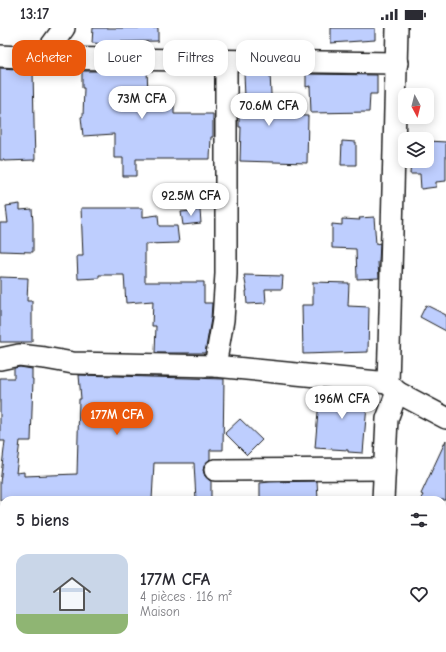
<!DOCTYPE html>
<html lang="fr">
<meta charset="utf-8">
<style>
:root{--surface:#fff;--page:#f2f2f3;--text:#2b2b33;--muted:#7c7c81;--line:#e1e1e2;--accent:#ea580c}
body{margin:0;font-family:"Comic Neue",sans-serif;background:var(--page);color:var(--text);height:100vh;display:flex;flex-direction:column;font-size:15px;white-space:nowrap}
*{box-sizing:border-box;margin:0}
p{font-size:13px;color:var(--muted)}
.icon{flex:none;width:22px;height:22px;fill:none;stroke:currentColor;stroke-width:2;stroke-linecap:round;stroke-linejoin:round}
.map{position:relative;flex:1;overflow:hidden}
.details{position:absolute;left:0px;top:468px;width:446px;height:156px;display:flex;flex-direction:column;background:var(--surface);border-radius:12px 12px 0 0;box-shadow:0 2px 10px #0003}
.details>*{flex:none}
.banner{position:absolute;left:12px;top:12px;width:422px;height:36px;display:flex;gap:8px}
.needle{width:26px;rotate:173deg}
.controls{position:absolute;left:398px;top:60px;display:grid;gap:8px}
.controls a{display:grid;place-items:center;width:36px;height:36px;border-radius:8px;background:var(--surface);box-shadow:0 2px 10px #0003;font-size:20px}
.price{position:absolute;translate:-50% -34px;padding:0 9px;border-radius:14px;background:#fff;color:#222;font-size:13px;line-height:26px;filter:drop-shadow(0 1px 2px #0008)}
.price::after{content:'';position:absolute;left:50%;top:24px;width:12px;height:9px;margin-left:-6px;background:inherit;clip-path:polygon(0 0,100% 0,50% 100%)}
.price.active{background:var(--accent);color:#fff}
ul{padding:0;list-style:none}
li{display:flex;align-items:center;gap:12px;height:100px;padding:0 16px}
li+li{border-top:1px solid var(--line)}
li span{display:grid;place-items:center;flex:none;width:112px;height:80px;border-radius:12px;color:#555}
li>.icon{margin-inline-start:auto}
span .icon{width:48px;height:48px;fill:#fffc;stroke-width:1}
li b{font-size:17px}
h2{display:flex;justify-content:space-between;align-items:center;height:48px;padding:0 16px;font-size:17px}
.tag{padding:0 14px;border-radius:12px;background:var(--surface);box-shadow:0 2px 10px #0003;font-size:14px;line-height:36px}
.tag.active{background:var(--accent);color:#fff}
.status{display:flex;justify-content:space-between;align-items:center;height:28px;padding:0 20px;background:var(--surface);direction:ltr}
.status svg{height:11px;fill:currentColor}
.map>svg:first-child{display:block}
.building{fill:#becefe;stroke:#1c1c1c}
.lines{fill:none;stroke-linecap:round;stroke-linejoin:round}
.minor-casing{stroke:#1c1c1c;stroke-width:24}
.minor{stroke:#fff;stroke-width:21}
</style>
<div class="status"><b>13:17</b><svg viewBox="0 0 49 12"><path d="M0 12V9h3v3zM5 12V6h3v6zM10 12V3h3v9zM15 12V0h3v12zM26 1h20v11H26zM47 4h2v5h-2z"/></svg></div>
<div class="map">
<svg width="446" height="624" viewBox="0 0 446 624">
<rect width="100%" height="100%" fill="#fff"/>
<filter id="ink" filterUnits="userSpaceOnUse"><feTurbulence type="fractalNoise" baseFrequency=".025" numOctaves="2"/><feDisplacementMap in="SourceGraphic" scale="8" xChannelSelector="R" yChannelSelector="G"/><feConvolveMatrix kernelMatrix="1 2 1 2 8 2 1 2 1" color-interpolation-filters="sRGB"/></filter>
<g filter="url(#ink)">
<!-- building -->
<g class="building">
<polygon points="93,0 158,0 158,13 107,14 107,16 92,15"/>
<polygon points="331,0 375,0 375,12 331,15"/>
<polygon points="0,40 33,42 34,95 35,132 4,133 4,132 0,132"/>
<polygon points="82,43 147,43 148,64 172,64 172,72 174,72 174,86 213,86 213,109 211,109 210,131 136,131 136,148 123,148 123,130 114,130 114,106 83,108 81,89 83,88 84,60 82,60"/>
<polygon points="244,45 270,45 272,87 308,88 307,135 240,133 241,99 239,99 239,87 242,87 241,71 245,70"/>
<polygon points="306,46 377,47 377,66 370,66 369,84 311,85 310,58 306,59"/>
<polygon points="342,113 356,114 356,137 341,137"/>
<polygon points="427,113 446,114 446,153 436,154 436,159 421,161 420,146 410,146 411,133 427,133"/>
<polygon points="20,176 20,182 32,181 33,195 33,224 0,223 0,195 8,195 6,178"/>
<polygon points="81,180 143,180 143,189 158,187 159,198 177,198 179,215 145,216 145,254 204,254 204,275 212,275 211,291 205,325 155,325 156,298 152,298 153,273 126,275 124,247 99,247 99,250 78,251 77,228 83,228"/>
<polygon points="200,182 201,195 183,197 181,184"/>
<polygon points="374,189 376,216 380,215 379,234 378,234 379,250 357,251 356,221 332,220 332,196 342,197 342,191 360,192 359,190"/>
<polygon points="244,247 283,248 282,261 265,261 266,275 247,276 246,263 247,263"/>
<polygon points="0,249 28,250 27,273 32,273 32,314 0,314"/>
<polygon points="313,254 349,255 348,278 369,279 368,324 303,326 302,277 313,277"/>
<polygon points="426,277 446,287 446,303 420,289"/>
<polygon points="20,339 32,341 32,351 33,351 31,413 20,413 16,445 24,444 24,448 77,446 79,371 81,371 79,347 224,351 223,422 210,422 210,431 205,436 203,442 205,448 209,452 211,453 211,470 196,472 194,435 154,435 152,472 0,472 0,455 5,413 0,413 0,350 14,350 14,340"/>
<polygon points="320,360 368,365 363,425 348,424 348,422 315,420"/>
<polygon points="240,391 262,412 247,427 225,405"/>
<polygon points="446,412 446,472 420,472 423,467 421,466"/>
<polygon points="317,453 318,472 260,472 260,455 270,454"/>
</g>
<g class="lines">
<defs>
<g id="minor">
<polyline points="0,28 42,30 397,35"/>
<polyline points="42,30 64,0"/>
<polyline points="0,331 19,327 45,330 73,335 215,338 388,355"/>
<polyline points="215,338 223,292 226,246 226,33"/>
<polyline points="397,364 446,390"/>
<polyline points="215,442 384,441"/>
<polyline points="383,472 387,391 397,364 388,355 390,285 397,0"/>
<polyline points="442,616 446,616"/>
<polyline points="375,623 401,620"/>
</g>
</defs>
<!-- minor casing -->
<use href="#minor" class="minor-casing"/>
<!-- minor -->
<use href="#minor" class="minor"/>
</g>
</g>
</svg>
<div class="controls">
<a><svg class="needle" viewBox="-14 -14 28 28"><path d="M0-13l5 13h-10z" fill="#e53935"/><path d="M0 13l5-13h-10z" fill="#7c7c81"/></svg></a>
<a><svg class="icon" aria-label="layers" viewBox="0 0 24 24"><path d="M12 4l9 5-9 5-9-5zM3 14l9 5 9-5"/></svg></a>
</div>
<b class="price" style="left:142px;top:92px">73M CFA</b>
<b class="price" style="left:269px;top:99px">70.6M CFA</b>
<b class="price" style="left:191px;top:189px">92.5M CFA</b>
<b class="price" style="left:342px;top:392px">196M CFA</b>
<b class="price active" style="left:117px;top:408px">177M CFA</b>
<div class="banner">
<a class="tag active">Acheter</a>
<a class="tag">Louer</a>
<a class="tag">Filtres</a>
<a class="tag">Nouveau</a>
</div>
<section class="details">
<h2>5 biens<svg class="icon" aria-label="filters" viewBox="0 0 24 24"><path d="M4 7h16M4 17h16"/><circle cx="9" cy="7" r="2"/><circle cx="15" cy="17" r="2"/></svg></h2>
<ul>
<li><span style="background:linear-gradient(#c9d6e8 75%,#8fb573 0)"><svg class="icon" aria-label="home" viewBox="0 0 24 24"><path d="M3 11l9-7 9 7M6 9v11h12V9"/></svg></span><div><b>177M CFA</b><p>4 pièces · 116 m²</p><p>Maison</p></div><svg class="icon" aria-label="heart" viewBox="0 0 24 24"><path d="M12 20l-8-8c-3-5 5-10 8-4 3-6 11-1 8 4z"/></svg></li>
</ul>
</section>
</div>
